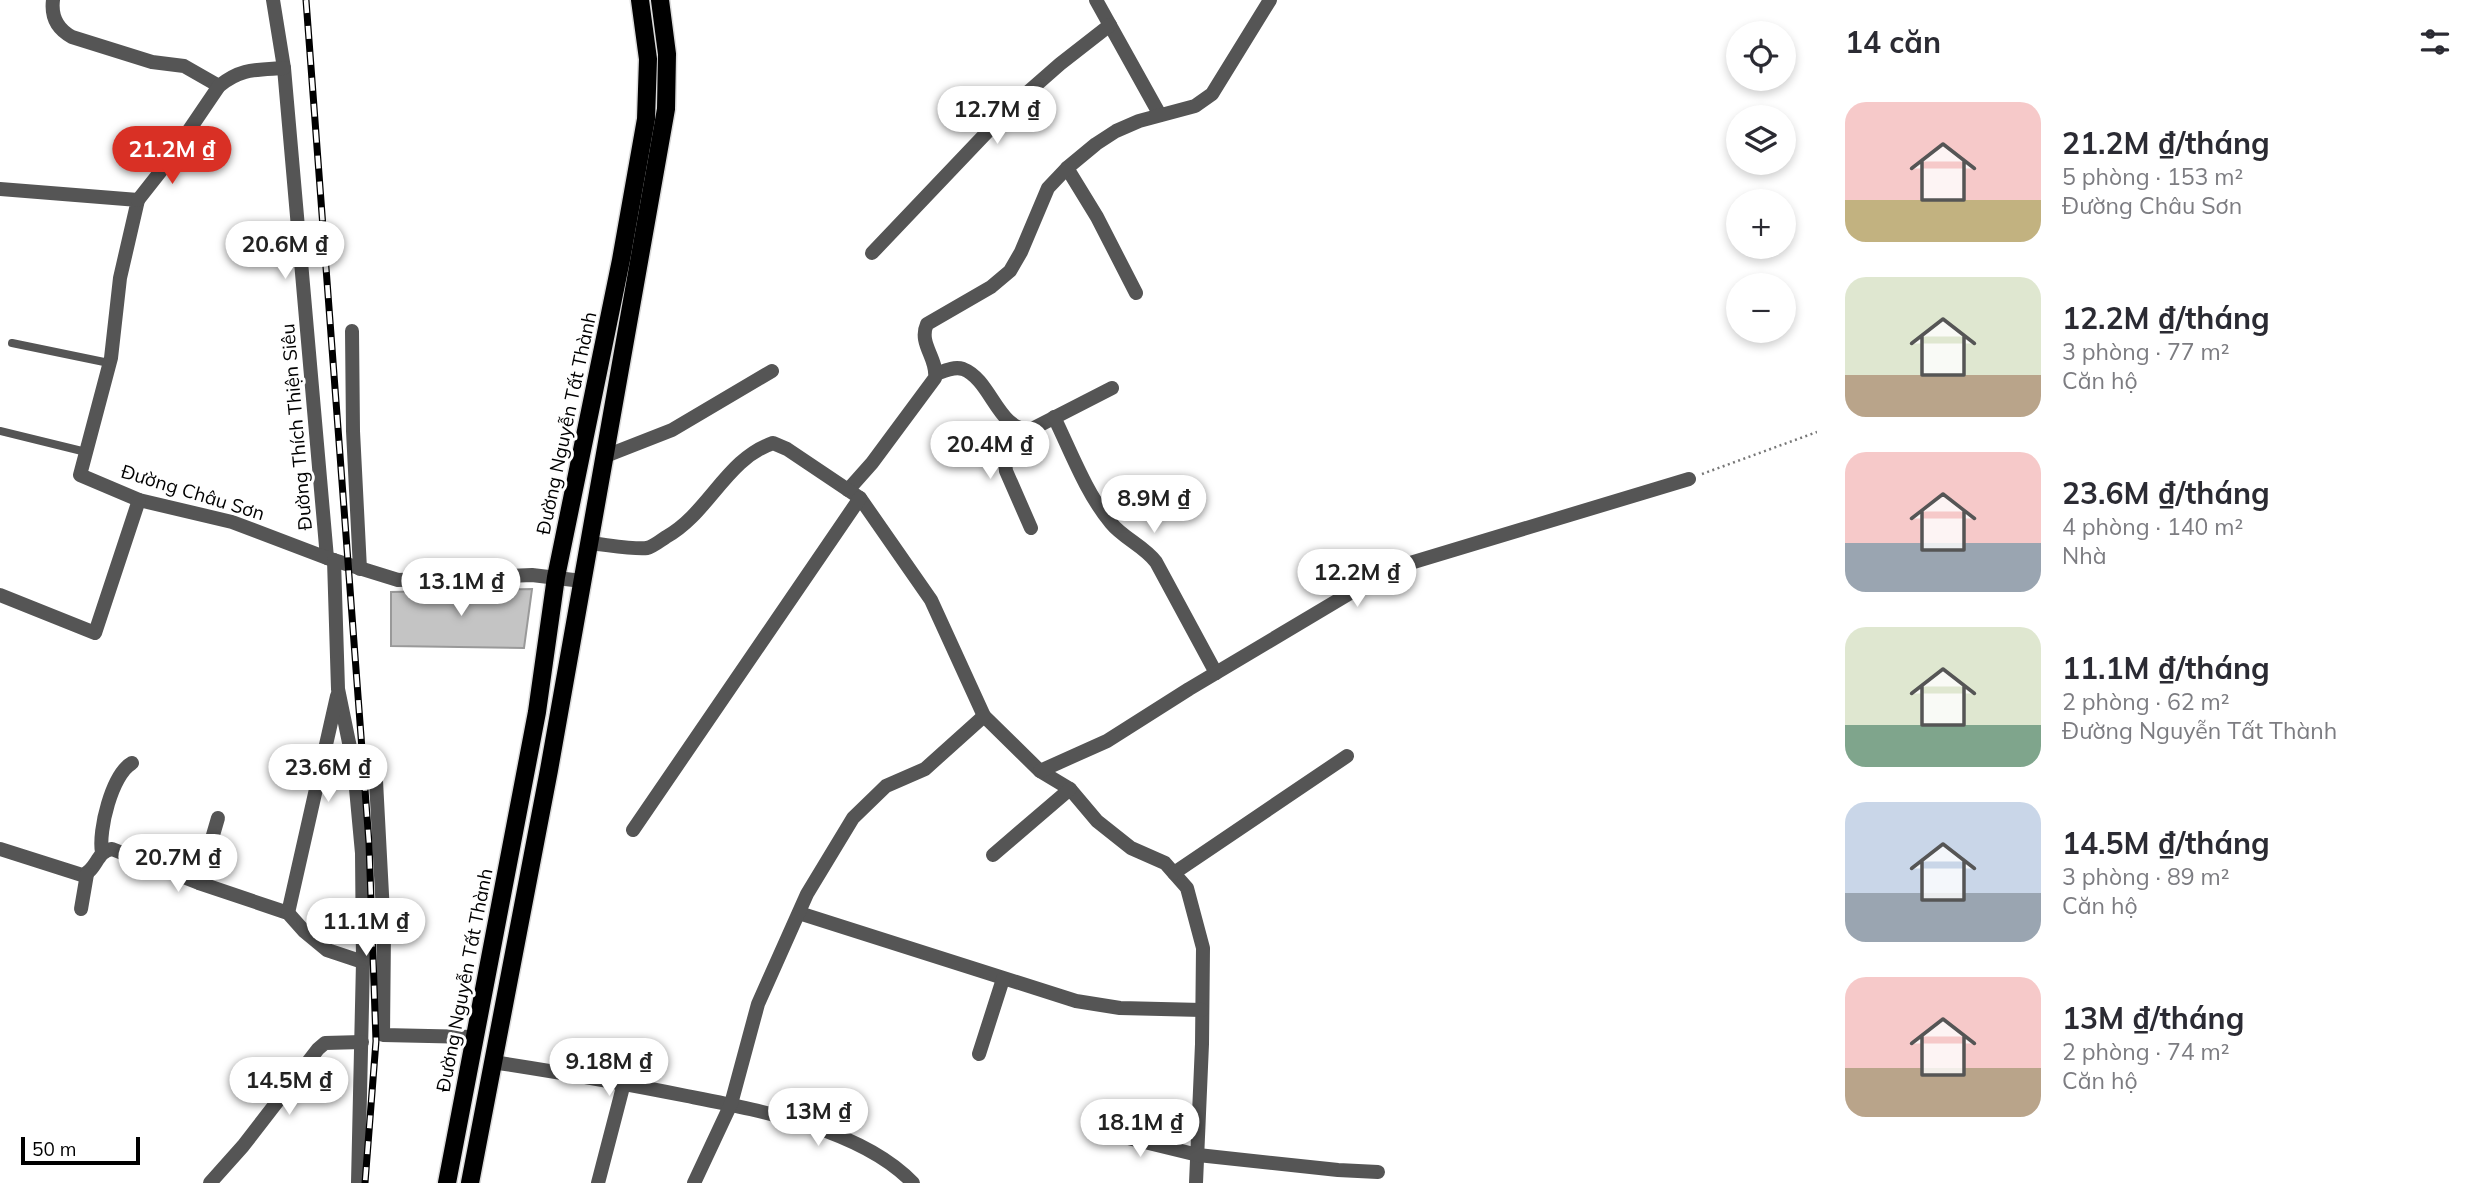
<!DOCTYPE html>
<html lang="vi">
<meta charset="utf-8">
<style>
:root{--surface:#fff;--page:#f7f7f7;--text:#2b2b33;--muted:#7c7c81;--accent:#d93025}
body{margin:0;font-family:Mulish,sans-serif;background:var(--page);color:var(--text);height:100vh;display:flex;flex-direction:column;font-size:26px;white-space:nowrap}
*{box-sizing:border-box;margin:0}
p{font-size:23px;color:var(--muted)}
.icon{flex:none;width:38px;height:38px;fill:none;stroke:currentColor;stroke-width:2;stroke-linecap:round;stroke-linejoin:round}
.map{position:relative;flex:1;overflow:hidden}
.drawer{display:flex;flex-direction:column;background:var(--surface);width:665px}
.drawer>*{flex:none}
.controls{position:absolute;left:1726px;top:21px;display:grid;gap:14px}
.controls a{display:grid;place-items:center;width:70px;height:70px;border-radius:50%;background:var(--surface);box-shadow:0 4px 10px #0003;font-size:35px}
.scale{position:absolute;left:21px;bottom:18px;width:119px;box-sizing:border-box;padding-left:7px;border:4px solid #000;border-top:0;font-size:19px;line-height:24px;white-space:nowrap;color:#000;-webkit-text-stroke:5px #fff;paint-order:stroke}
.price{position:absolute;translate:-50% -60px;padding:0 16px;border-radius:24px;background:#fff;color:#222;font-size:23px;line-height:46px;filter:drop-shadow(0 2px 4px #0008)}
.price::after{content:'';position:absolute;left:50%;top:42px;width:21px;height:16px;margin-left:-10px;background:inherit;clip-path:polygon(0 0,100% 0,50% 100%)}
.price.current{background:var(--accent);color:#fff}
ul{padding:0;list-style:none}
li{display:flex;align-items:center;gap:21px;height:175px;padding:0 28px}
li span{display:grid;place-items:center;flex:none;width:196px;height:140px;border-radius:21px;color:#555}
li>.icon{margin-inline-start:auto}
span .icon{width:84px;height:84px;fill:#fffc;stroke-width:1}
li b{font-size:30px}
h2{display:flex;justify-content:space-between;align-items:center;height:84px;padding:0 28px;font-size:30px}
main{display:flex;flex:1;min-height:0}
.map>svg:first-child{display:block}
.building{fill:#c4c4c4;stroke:#999;stroke-width:2}
.lines{fill:none;stroke-linecap:round;stroke-linejoin:round}
.primary-casing{stroke:#dbdbdb;stroke-width:21}
.path{stroke:#777;stroke-width:2.5;stroke-dasharray:2 3.5;stroke-linecap:butt}
.service{stroke:#555;stroke-width:8}
.minor{stroke:#555;stroke-width:14}
.primary{stroke:#000;stroke-width:18}
.rail-casing{stroke:#000;stroke-width:7}
.rail{stroke:#fff;stroke-width:4.5;stroke-dasharray:13;stroke-linecap:butt}
.labels{text-anchor:middle;stroke-width:6;stroke-linejoin:round;paint-order:stroke}
.street-label{font-size:19px;fill:#000;stroke:#fff}
</style>
<main>
<div class="map">
<svg width="1817" height="1183" viewBox="0 0 1817 1183">
<rect width="100%" height="100%" fill="#fff"/>
<!-- building -->
<polygon class="building" points="532,589 524,648 391,646 391,592"/>
<g class="lines">
<defs>
<g id="primary">
<polyline points="447,1183 537,712 556,577 621,260 646,119 648,59 640,0"/>
<polyline points="470,1183 549,770 666,109 667,54 660,0"/>
</g>
</defs>
<!-- primary casing -->
<use href="#primary" class="primary-casing"/>
<!-- path -->
<polyline class="path" points="1702,474 1817,432"/>
<!-- service -->
<g class="service">
<polyline points="12,343 109,363"/>
<polyline points="0,431 86,452"/>
</g>
<!-- minor -->
<g class="minor">
<path d="M53,0c-2,16 4,29 19,37l80,25 32,4 35,20"/>
<polyline points="273,0 284,68 327,558"/>
<polyline points="1096,0 1160,115"/>
<polyline points="1067,168 1097,217 1136,293"/>
<polyline points="0,189 138,200 120,278 111,358 80,475 139,500 232,522 327,558 398,580 532,575 582,581"/>
<path d="M138,200l26,-33 55,-81c22,-18 37,-16 65,-18"/>
<polyline points="872,253 1011,107 1060,64 1110,25"/>
<polyline points="352,331 353,431 360,569"/>
<path d="M936,374c8,-3 18,-8 27,-5 29,11 35,64 69,60l80,-41"/>
<path d="M1054,417c17,35 32,76 57,106 12,15 33,23 45,39l60,111"/>
<polyline points="1014,427 1005,462 1006,471 1031,528"/>
<polyline points="603,457 672,430 772,371"/>
<path d="M848,490l24,-27 63,-85c3,-20 -17,-34 -8,-54l64,-37 19,-16 11,-19 27,-64 19,-20 29,-24 20,-13 23,-10 56,-15 17,-12 58,-94"/>
<path d="M588,543c14,1 48,7 59,5 6,-1 14,-8 19,-11 43,-24 60,-78 107,-94l14,6 73,49 71,102 53,116 56,55 30,18 27,32 34,27 34,15 22,25 16,60 -1,96 -6,139"/>
<polyline points="334,560 338,689 354,767 362,853 363,962 358,1183"/>
<polyline points="0,595 95,633 139,500"/>
<polyline points="375,762 384,932 383,1035 474,1037"/>
<polyline points="1040,771 1107,741 1189,689 1372,580 1407,564 1689,479"/>
<polyline points="633,830 860,498"/>
<path d="M0,849l82,26c15,-4 14,-24 30,-26l87,34 89,30 16,18 23,19 36,12"/>
<path d="M102,852c-4,-21 10,-78 30,-89"/>
<polyline points="993,855 1070,789"/>
<polyline points="1174,873 1347,756"/>
<polyline points="199,883 218,818"/>
<polyline points="81,909 87,874"/>
<polyline points="288,913 337,696"/>
<polyline points="799,913 1076,1001 1120,1008 1202,1010"/>
<polyline points="979,1054 1003,979"/>
<path d="M493,1062c65,10 130,21 194,34 71,14 175,33 226,87"/>
<polyline points="1091,1129 1198,1155 1338,1170 1378,1172"/>
<polyline points="210,1183 243,1146 318,1049 325,1043 362,1042"/>
<polyline points="598,1183 624,1083"/>
<polyline points="694,1183 731,1104 758,1004 807,894 853,818 886,786 925,769 984,716"/>
</g>
<!-- primary -->
<use href="#primary" class="primary"/>
<defs>
<polyline id="rail" points="306,0 369,843 376,1041 365,1183"/>
</defs>
<!-- rail casing -->
<use href="#rail" class="rail-casing"/>
<!-- rail -->
<use href="#rail" class="rail"/>
</g>
<g class="labels">
<!-- street labels -->
<g class="street-label">
<text transform="translate(566 423) rotate(-78)" y="7">Đường Nguyễn Tất Thành</text>
<text transform="translate(296 427) rotate(-95)" y="7">Đường Thích Thiện Siêu</text>
<text transform="translate(193 492) rotate(17)" y="7">Đường Châu Sơn</text>
<text transform="translate(464 980) rotate(-79)" y="7">Đường Nguyễn Tất Thành</text>
</g>
</g>
</svg>
<div class="controls">
<a><svg class="icon" aria-label="locate" viewBox="0 0 24 24"><circle cx="12" cy="12" r="6"/><path d="M12 2v4M12 18v4M2 12h4M18 12h4"/></svg></a>
<a><svg class="icon" aria-label="layers" viewBox="0 0 24 24"><path d="M12 4l9 5-9 5-9-5zM3 14l9 5 9-5"/></svg></a>
<a>+</a>
<a>−</a>
</div>
<div class="scale">50 m</div>
<b class="price" style="left:997px;top:146px">12.7M ₫</b>
<b class="price current" style="left:172px;top:186px">21.2M ₫</b>
<b class="price" style="left:285px;top:281px">20.6M ₫</b>
<b class="price" style="left:990px;top:481px">20.4M ₫</b>
<b class="price" style="left:1154px;top:535px">8.9M ₫</b>
<b class="price" style="left:1357px;top:609px">12.2M ₫</b>
<b class="price" style="left:461px;top:618px">13.1M ₫</b>
<b class="price" style="left:328px;top:804px">23.6M ₫</b>
<b class="price" style="left:178px;top:894px">20.7M ₫</b>
<b class="price" style="left:366px;top:958px">11.1M ₫</b>
<b class="price" style="left:609px;top:1098px">9.18M ₫</b>
<b class="price" style="left:289px;top:1117px">14.5M ₫</b>
<b class="price" style="left:818px;top:1148px">13M ₫</b>
<b class="price" style="left:1140px;top:1159px">18.1M ₫</b>
</div>
<section class="drawer">
<h2>14 căn<svg class="icon" aria-label="filters" viewBox="0 0 24 24"><path d="M4 7h16M4 17h16"/><circle cx="9" cy="7" r="2"/><circle cx="15" cy="17" r="2"/></svg></h2>
<ul>
<li><span style="background:linear-gradient(#f6c9c9 70%,#c2b280 0)"><svg class="icon" aria-label="home" viewBox="0 0 24 24"><path d="M3 11l9-7 9 7M6 9v11h12V9"/></svg></span><div><b>21.2M ₫/tháng</b><p>5 phòng · 153 m²</p><p>Đường Châu Sơn</p></div></li>
<li><span style="background:linear-gradient(#dfe7d0 70%,#b9a48a 0)"><svg class="icon" aria-label="home" viewBox="0 0 24 24"><path d="M3 11l9-7 9 7M6 9v11h12V9"/></svg></span><div><b>12.2M ₫/tháng</b><p>3 phòng · 77 m²</p><p>Căn hộ</p></div></li>
<li><span style="background:linear-gradient(#f6c9c9 65%,#9aa5b1 0)"><svg class="icon" aria-label="home" viewBox="0 0 24 24"><path d="M3 11l9-7 9 7M6 9v11h12V9"/></svg></span><div><b>23.6M ₫/tháng</b><p>4 phòng · 140 m²</p><p>Nhà</p></div></li>
<li><span style="background:linear-gradient(#dfe7d0 70%,#7fa58c 0)"><svg class="icon" aria-label="home" viewBox="0 0 24 24"><path d="M3 11l9-7 9 7M6 9v11h12V9"/></svg></span><div><b>11.1M ₫/tháng</b><p>2 phòng · 62 m²</p><p>Đường Nguyễn Tất Thành</p></div></li>
<li><span style="background:linear-gradient(#c9d6e8 65%,#9aa5b1 0)"><svg class="icon" aria-label="home" viewBox="0 0 24 24"><path d="M3 11l9-7 9 7M6 9v11h12V9"/></svg></span><div><b>14.5M ₫/tháng</b><p>3 phòng · 89 m²</p><p>Căn hộ</p></div></li>
<li><span style="background:linear-gradient(#f6c9c9 65%,#b9a48a 0)"><svg class="icon" aria-label="home" viewBox="0 0 24 24"><path d="M3 11l9-7 9 7M6 9v11h12V9"/></svg></span><div><b>13M ₫/tháng</b><p>2 phòng · 74 m²</p><p>Căn hộ</p></div></li>
</ul>
</section>
</main>
